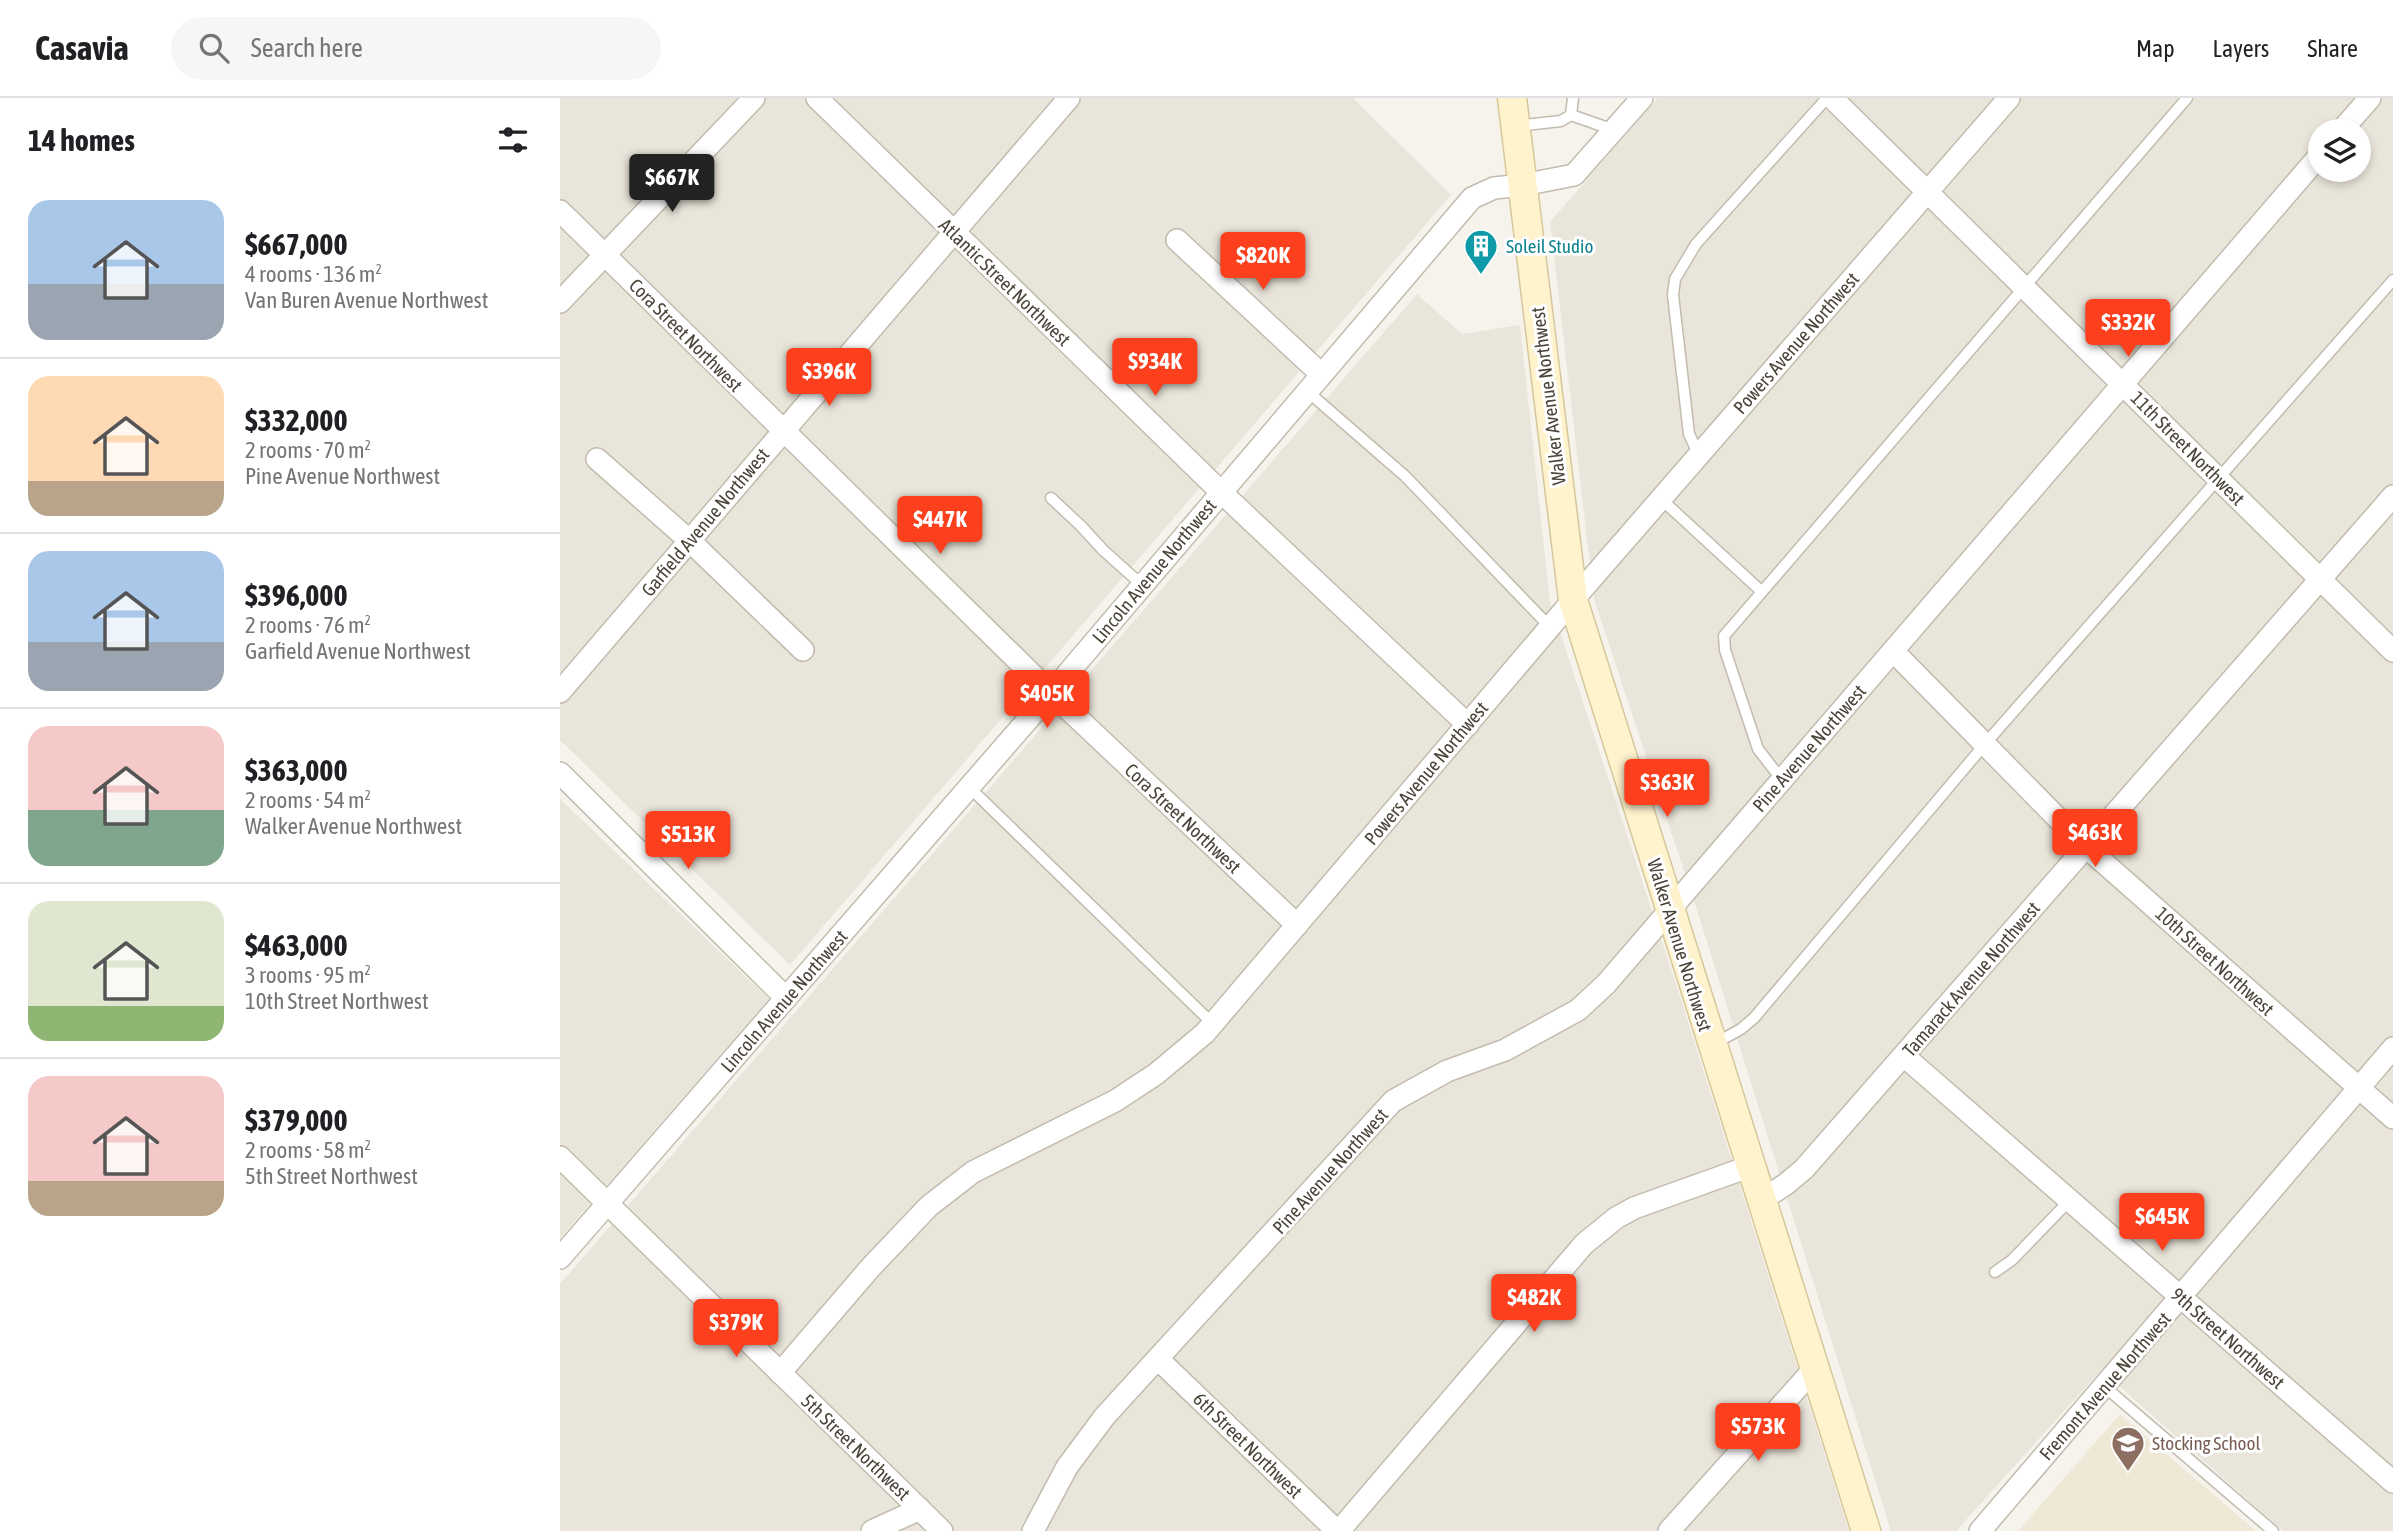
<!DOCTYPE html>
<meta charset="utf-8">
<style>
:root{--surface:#fff;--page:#f6f6f6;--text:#202124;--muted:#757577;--line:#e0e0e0;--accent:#fc3f1d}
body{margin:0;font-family:"Asap Condensed",sans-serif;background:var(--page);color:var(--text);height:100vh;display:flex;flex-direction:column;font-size:26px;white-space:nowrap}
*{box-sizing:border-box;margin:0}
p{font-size:23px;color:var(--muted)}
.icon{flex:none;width:38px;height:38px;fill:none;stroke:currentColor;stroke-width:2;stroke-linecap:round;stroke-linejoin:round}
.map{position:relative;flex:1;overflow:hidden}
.sheet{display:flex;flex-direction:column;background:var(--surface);width:560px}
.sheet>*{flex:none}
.controls{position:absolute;left:1748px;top:21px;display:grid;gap:14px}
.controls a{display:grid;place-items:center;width:63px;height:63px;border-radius:50%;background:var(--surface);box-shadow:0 4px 10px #0003;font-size:35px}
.price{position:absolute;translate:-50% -60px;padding:0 16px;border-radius:7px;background:var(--accent);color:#fff;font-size:23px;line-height:46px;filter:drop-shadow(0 2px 4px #0008)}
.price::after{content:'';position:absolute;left:50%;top:42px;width:21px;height:16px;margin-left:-10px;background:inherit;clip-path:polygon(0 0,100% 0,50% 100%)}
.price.active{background:#222;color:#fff}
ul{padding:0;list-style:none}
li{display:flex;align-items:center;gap:21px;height:175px;padding:0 28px}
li+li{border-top:2px solid var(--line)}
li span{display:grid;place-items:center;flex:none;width:196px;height:140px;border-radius:21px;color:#555}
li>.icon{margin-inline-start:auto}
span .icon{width:84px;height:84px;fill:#fffc;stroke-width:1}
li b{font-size:30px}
h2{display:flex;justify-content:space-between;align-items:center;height:84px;padding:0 28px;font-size:30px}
header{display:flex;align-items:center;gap:42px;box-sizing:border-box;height:98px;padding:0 35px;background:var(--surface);border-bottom:2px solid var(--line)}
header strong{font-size:33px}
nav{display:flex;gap:38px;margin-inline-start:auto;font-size:24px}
.search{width:490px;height:63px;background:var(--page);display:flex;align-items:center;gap:18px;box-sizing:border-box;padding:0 24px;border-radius:38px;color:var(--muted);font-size:26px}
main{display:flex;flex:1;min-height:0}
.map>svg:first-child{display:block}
.residential{fill:#eae5da;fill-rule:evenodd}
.education{fill:#efe8d6}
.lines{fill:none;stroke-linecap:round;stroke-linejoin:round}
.lane-casing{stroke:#c2bbae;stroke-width:13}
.street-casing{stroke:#c2bbae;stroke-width:24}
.secondary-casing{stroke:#d6c79b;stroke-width:31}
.lane{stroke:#fff;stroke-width:10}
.street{stroke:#fff;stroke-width:21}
.secondary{stroke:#fff3cd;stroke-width:28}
.labels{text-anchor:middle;stroke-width:6;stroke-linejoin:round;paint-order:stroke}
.culture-label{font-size:19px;fill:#0d838f;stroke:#fff;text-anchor:start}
.street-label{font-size:19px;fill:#4b4439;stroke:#fff}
.education-label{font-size:19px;fill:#785e54;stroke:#fff;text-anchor:start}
</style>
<header>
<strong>Casavia</strong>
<div class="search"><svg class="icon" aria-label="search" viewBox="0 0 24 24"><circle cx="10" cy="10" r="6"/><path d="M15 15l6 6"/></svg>Search here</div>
<nav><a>Map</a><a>Layers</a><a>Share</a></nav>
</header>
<main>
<section class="sheet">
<h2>14 homes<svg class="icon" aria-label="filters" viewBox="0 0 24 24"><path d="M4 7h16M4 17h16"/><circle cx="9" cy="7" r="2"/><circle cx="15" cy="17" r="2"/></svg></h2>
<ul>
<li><span style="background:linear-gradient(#a9c7e8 60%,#9aa5b1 0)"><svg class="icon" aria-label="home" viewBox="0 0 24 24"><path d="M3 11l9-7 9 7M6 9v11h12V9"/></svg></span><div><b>$667,000</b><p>4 rooms · 136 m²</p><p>Van Buren Avenue Northwest</p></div></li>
<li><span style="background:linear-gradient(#ffd9b3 75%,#b9a48a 0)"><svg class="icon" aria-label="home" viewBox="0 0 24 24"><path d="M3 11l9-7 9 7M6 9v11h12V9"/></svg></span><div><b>$332,000</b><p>2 rooms · 70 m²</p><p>Pine Avenue Northwest</p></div></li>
<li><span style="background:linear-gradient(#a9c7e8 65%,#9aa5b1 0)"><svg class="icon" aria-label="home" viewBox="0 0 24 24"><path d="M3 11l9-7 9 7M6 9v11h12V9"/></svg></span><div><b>$396,000</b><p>2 rooms · 76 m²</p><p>Garfield Avenue Northwest</p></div></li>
<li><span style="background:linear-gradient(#f6c9c9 60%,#7fa58c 0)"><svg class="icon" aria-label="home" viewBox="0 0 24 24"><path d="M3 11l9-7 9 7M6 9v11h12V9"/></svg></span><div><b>$363,000</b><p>2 rooms · 54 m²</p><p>Walker Avenue Northwest</p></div></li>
<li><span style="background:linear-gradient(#dfe7d0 75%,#8fb573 0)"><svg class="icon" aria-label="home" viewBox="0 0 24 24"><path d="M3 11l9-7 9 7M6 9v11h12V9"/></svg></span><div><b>$463,000</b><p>3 rooms · 95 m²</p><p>10th Street Northwest</p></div></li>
<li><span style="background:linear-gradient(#f6c9c9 75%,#b9a48a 0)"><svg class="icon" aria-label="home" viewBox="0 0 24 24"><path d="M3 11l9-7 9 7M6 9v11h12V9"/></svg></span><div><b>$379,000</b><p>2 rooms · 58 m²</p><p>5th Street Northwest</p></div></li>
</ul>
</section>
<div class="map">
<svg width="1833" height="1433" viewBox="0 0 1833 1433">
<rect width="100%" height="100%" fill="#f6f3ec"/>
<!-- residential -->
<g class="residential">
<polygon points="0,0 793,0 891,97 230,867 0,642"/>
<path d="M1098,0h735v1433h-110l-182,-161 -145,161h-65l-194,-621 -103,-311 -44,-377zM1760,33h39v39h-39z"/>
<polygon points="857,196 902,236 960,227 990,504 1117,889 1289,1433 0,1433 0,1186"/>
<polygon points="0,701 209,901 0,1140"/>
</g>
<!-- education -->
<polygon class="education" points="1560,1316 1696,1433 1458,1433"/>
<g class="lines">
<defs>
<g id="lane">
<polyline points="1011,17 1054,32"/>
<polyline points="956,28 1001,23 1011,17 1013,0"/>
<polyline points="747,293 845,378 990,529"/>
<polyline points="1139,357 1129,336 1113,197 1115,181 1136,146 1267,0"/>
<polyline points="491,400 521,428 543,452 582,487"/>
<polyline points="1101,401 1201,493"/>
<polyline points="1222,682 1198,651 1165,552 1164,538 1627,0"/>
<polyline points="409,689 653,926"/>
<polyline points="1154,946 1181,931 1194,920 1425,646 1833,182"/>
<polyline points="1435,1174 1452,1162 1510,1102"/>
<polyline points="1545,1289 1713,1433"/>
</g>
<g id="street">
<polyline points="257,0 661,394 908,627"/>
<polyline points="1272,0 1833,553"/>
<polyline points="1781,33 1810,0"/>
<polyline points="0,113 491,595 737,827"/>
<polyline points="617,142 761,276"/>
<polyline points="0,204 194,0"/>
<polyline points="37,361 131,444 243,552"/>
<polyline points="1333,553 1526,749 1833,1020"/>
<polyline points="0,594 509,0"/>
<polyline points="0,675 226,900"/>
<polyline points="1344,958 1833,1384"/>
<polyline points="0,1059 382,1433"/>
<polyline points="1202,1102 1226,1086 1244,1071 1833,398"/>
<polyline points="0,1160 491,595 912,100 934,90 963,87 1014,77 1082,0"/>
<polyline points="598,1261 777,1433"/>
<polyline points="220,1275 311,1169 369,1108 413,1074 555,1003 596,976 645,935 1013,502 1449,0"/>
<polyline points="312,1433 360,1411"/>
<polyline points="473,1433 507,1369 545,1318 833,1003 887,973 945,952 1018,912 1046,886 1760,57"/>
<polyline points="779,1433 1024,1146 1056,1120 1074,1110 1191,1068"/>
<polyline points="1109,1433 1255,1270"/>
<polyline points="1420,1433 1833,950"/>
</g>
<polyline id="secondary" points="952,0 1013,502 1306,1433"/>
</defs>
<!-- lane casing -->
<use href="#lane" class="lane-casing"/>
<!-- street casing -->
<use href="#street" class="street-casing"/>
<!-- secondary casing -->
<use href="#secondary" class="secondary-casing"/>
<!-- lane -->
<use href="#lane" class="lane"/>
<!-- street -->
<use href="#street" class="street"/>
<!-- secondary -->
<use href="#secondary" class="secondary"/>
</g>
<!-- icons -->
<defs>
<symbol id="building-pin" viewBox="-11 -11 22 30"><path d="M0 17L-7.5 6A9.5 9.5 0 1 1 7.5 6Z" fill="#0f9aa8" stroke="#fff"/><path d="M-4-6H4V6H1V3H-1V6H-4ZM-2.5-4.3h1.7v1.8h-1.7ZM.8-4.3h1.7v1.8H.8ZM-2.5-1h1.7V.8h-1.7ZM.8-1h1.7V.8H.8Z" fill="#fff"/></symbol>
<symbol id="school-pin" viewBox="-11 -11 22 30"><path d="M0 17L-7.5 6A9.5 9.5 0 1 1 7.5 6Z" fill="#8d6e63" stroke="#fff"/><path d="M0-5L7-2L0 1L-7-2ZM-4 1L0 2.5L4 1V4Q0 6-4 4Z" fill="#fff"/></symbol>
</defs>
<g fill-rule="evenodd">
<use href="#building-pin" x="902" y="129" width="38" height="52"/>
<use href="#school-pin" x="1549" y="1326" width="38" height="52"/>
</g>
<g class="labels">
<!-- culture labels -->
<g class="culture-label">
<text x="946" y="155">Soleil Studio</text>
</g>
<!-- street labels -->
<g class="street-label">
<text transform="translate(445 184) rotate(44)" y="7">Atlantic Street Northwest</text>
<text transform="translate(126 237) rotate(45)" y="7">Cora Street Northwest</text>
<text transform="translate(1236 245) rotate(-49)" y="7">Powers Avenue Northwest</text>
<text transform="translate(988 298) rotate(-97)" y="7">Walker Avenue Northwest</text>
<text transform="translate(1628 350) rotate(45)" y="7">11th Street Northwest</text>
<text transform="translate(145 424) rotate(-50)" y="7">Garfield Avenue Northwest</text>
<text transform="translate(594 473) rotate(-50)" y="7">Lincoln Avenue Northwest</text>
<text transform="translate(1249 650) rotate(-49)" y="7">Pine Avenue Northwest</text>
<text transform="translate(866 675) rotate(-50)" y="7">Powers Avenue Northwest</text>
<text transform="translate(623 720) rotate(43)" y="7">Cora Street Northwest</text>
<text transform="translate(1120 847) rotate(73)" y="7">Walker Avenue Northwest</text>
<text transform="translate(1655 863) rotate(42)" y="7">10th Street Northwest</text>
<text transform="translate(1411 881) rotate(-49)" y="7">Tamarack Avenue Northwest</text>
<text transform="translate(224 903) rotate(-49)" y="7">Lincoln Avenue Northwest</text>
<text transform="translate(770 1073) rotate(-48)" y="7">Pine Avenue Northwest</text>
<text transform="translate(1668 1240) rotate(41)" y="7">9th Street Northwest</text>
<text transform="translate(1545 1288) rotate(-49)" y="7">Fremont Avenue Northwest</text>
<text transform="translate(688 1347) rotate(44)" y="7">6th Street Northwest</text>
<text transform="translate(296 1349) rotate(44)" y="7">5th Street Northwest</text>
</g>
<!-- education labels -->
<g class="education-label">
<text x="1592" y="1352">Stocking School</text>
</g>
</g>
</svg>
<div class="controls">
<a><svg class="icon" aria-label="layers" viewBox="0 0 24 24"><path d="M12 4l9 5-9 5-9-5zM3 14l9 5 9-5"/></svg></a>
</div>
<b class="price active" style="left:112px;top:116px">$667K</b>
<b class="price" style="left:703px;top:194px">$820K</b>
<b class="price" style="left:1568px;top:261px">$332K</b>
<b class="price" style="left:595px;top:300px">$934K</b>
<b class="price" style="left:269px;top:310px">$396K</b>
<b class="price" style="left:380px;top:458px">$447K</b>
<b class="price" style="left:487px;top:632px">$405K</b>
<b class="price" style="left:1107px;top:721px">$363K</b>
<b class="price" style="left:1535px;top:771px">$463K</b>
<b class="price" style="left:128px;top:773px">$513K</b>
<b class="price" style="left:1602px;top:1155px">$645K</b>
<b class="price" style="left:974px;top:1236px">$482K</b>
<b class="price" style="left:176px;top:1261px">$379K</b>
<b class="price" style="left:1198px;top:1365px">$573K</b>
</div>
</main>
